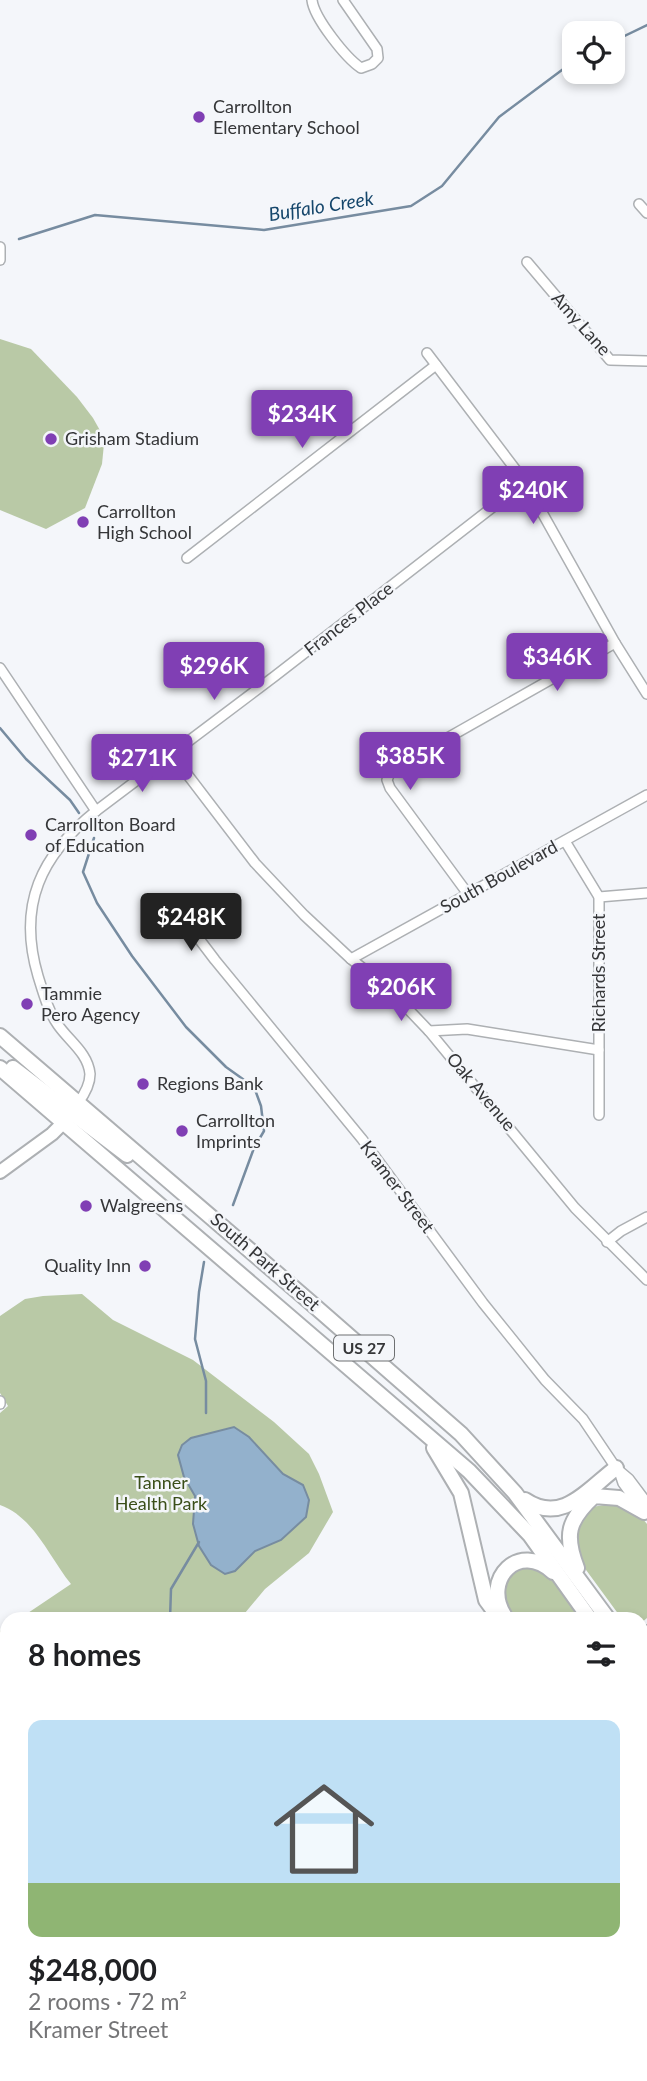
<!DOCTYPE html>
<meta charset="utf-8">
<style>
:root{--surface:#fff;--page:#f6f6f6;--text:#202124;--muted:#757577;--line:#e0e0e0;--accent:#803fb4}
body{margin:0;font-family:Lato,sans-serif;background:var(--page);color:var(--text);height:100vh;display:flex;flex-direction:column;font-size:26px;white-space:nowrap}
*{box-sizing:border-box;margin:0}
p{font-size:23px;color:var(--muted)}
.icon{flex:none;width:38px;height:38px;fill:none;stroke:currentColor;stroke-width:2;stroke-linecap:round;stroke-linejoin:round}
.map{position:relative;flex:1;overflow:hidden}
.sheet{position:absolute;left:0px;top:1612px;width:648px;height:471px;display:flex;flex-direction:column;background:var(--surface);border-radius:21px 21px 0 0;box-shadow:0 4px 10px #0003}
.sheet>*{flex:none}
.tools{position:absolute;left:562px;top:21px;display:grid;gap:14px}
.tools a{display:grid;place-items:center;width:63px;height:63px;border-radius:14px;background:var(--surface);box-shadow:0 4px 10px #0003;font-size:35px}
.price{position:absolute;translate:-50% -60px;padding:0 16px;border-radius:7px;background:var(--accent);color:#fff;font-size:23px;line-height:46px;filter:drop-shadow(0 2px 4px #0008)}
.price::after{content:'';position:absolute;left:50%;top:42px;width:21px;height:16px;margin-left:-10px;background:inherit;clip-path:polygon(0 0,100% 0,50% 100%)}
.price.on{background:#222;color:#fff}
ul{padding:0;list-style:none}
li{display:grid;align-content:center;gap:14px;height:371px;padding:0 28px}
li+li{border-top:2px solid var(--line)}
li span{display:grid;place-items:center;height:217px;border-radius:14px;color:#555}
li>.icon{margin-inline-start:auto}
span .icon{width:126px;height:126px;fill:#fffc;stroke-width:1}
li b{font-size:30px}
h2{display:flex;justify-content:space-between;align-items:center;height:84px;padding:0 28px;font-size:30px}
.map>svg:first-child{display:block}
.green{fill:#b9c9a6}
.water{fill:#93b1cc;stroke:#778ca0;stroke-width:2}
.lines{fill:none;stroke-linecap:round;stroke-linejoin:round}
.stream{stroke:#778ca0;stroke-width:2.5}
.street-casing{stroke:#adb0b3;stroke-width:12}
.secondary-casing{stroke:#adb0b3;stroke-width:16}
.primary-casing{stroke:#adb0b3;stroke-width:18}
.street{stroke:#fff;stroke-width:9}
.secondary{stroke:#fff;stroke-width:12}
.primary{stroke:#fff;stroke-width:14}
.rail-casing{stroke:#4f5153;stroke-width:5}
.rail{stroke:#f4f6fa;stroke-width:2.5;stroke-dasharray:8;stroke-linecap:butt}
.poi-dot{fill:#803fb4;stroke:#f4f6fa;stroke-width:2.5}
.labels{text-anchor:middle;stroke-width:5;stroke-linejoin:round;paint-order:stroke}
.shield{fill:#f4f6fa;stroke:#6e7072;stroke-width:2}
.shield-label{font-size:16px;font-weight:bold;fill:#353638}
.poi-label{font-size:18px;fill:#353638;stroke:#f4f6fa;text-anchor:start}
.street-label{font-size:18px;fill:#353638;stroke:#f4f6fa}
.park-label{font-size:18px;fill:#3a4e19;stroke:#f4f6fa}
.water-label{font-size:19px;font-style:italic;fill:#15466b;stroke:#f4f6fa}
</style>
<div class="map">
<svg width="647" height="2081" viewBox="0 0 647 2081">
<rect width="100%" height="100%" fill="#f4f6fa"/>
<!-- green -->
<g class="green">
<polygon points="0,339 31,349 77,397 93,418 102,434 104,444 102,464 85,508 46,529 0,510"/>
<path d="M82,1294l31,26 80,40 81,62 35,32 10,20 14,38 -24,41 -44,36 -25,30h-221l52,-35c-22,-27 -37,-67 -71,-79v-92l8,-7 -8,-13v-77l25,-17 18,-3z"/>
<polygon points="610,1504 637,1512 647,1524 647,1618 641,1623 640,1619 622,1619 578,1559 575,1525 592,1507"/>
<path d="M522,1566c31,4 41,29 57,53h-63c-18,-23 -16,-36 6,-53z"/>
<polygon points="7,1627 7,1753 0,1744 0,1631"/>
</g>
<!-- water -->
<polygon class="water" points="234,1427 249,1437 283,1474 303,1485 309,1500 306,1517 281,1540 255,1551 235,1571 225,1574 211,1565 199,1546 193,1524 195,1496 184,1477 178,1455 182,1445 191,1438"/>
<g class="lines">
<!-- stream -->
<g class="stream">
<polyline points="612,42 647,25"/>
<polyline points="19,239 95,215 264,230 411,206 442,186 499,117 574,61"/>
<polyline points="0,728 26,759 70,800 79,813"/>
<polyline points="94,838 83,872 97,903 132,956 186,1027 226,1067 254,1087 261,1106 264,1131 254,1148 233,1205"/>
<polyline points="204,1262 199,1292 195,1339 206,1381 206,1413"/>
<polyline points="170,1619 171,1589 199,1542"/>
</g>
<defs>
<g id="street">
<path d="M312,0c2,18 34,58 49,68l11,-4 6,-6 -1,-9 -34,-49"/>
<polyline points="639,204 647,213"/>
<polyline points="0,247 0,260"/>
<polyline points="527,262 610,360 647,361"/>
<polyline points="427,353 525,482 615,643 647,694"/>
<polyline points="187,558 436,365"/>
<polyline points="0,668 96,811"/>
<polyline points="171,753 255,863 304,915 351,959 387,987 429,1031 575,1208 647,1280"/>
<polyline points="565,841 599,897 599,1115"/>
<polyline points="468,894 390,788 387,780 391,770 615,643"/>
<polyline points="599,897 647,893"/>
<polyline points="171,902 215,960 362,1139 483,1303 545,1380 583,1419 616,1468 629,1479 647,1503"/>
<polyline points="351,959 647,795"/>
<polyline points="429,1031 467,1029 599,1050"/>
<path d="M78,1103c6,-8 12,-19 12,-29 -2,-21 -21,-33 -32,-49 -10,-14 -15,-33 -20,-49 -21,-71 3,-121 58,-165l179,-135 250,-194"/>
<polyline points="607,1242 621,1231 647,1217"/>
<polyline points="0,1401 0,1404"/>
<polyline points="620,1474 623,1483 641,1508"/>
<polyline points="0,1744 7,1753"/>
<polyline points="640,1878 647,1874"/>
<polyline points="640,1995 647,1991"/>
<polyline points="244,2076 248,2081"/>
<polyline points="495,2081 504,2076"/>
</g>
<g id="secondary">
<polyline points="0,1172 52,1134 63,1123"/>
<polyline points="640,1637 647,1632"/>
<polyline points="0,2004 7,2014"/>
<polyline points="52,2076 56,2081"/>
<polyline points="482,2076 486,2081"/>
<polyline points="167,2081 174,2076"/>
</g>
<g id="primary">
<polyline points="0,1036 310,1302 461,1434 515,1493 608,1619"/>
<polyline points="0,1068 469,1471 530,1535 590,1619"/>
<polyline points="13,1068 127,1155"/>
<polyline points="434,1448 461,1493 486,1600 500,1619"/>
<path d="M525,1500c37,25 62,-10 91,-32"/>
<path d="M577,1568c-13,-33 -9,-48 17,-72l25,2 25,14"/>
<path d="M504,1615c-22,-36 15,-74 49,-43"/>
<polyline points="640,1665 647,1674"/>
<polyline points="640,1694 647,1704"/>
</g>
</defs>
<!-- street casing -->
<use href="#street" class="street-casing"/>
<!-- secondary casing -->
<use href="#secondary" class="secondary-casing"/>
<!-- primary casing -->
<use href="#primary" class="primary-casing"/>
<!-- street -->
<use href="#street" class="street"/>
<!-- secondary -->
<use href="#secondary" class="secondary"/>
<!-- primary -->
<use href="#primary" class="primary"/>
<defs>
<g id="rail">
<polyline points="640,1801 647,1796"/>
<polyline points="0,1923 7,1924"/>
</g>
</defs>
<!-- rail casing -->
<use href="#rail" class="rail-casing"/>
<!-- rail -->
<use href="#rail" class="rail"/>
</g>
<!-- markers -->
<g class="poi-dot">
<circle cx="199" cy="117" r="7"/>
<circle cx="51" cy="439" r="7"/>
<circle cx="83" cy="522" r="7"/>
<circle cx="31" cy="835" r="7"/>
<circle cx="27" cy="1004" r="7"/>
<circle cx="143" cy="1084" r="7"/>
<circle cx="182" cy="1131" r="7"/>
<circle cx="86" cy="1206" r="7"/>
<circle cx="145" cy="1266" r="7"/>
</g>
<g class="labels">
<!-- shield labels -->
<rect class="shield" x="334" y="1335.5" width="60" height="25" rx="5"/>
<g class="shield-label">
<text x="364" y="1354">US 27</text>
</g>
<!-- poi labels -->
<g class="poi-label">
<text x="213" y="113">Carrollton<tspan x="213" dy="21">Elementary School</tspan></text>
<text x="65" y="445">Grisham Stadium</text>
<text x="97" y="518">Carrollton<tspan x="97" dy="21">High School</tspan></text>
<text x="45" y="831">Carrollton Board<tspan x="45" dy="21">of Education</tspan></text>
<text x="41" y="1000">Tammie<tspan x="41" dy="21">Pero Agency</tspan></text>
<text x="157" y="1090">Regions Bank</text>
<text x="196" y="1127">Carrollton<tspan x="196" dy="21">Imprints</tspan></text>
<text x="100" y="1212">Walgreens</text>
<text x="131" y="1272" text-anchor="end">Quality Inn</text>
</g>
<!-- street labels -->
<g class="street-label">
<text transform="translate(581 324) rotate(48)" y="6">Amy Lane</text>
<text transform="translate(349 619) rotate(-38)" y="6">Frances Place</text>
<text transform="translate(499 877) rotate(-29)" y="6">South Boulevard</text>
<text transform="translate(599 973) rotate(-90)" y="6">Richards Street</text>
<text transform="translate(481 1092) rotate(50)" y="6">Oak Avenue</text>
<text transform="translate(397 1187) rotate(53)" y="6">Kramer Street</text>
<text transform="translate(265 1262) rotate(41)" y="6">South Park Street</text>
</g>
<!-- park labels -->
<g class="park-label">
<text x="161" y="1489">Tanner<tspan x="161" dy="21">Health Park</tspan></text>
</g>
<!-- water labels -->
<g class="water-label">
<text transform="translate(321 206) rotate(-9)" y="7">Buffalo Creek</text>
</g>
</g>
</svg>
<div class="tools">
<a><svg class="icon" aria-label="locate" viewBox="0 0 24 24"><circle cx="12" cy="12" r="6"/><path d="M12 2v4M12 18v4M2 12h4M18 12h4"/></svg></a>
</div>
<b class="price" style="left:302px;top:450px">$234K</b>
<b class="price" style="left:533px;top:526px">$240K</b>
<b class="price" style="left:557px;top:693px">$346K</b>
<b class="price" style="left:214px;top:702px">$296K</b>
<b class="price" style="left:410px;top:792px">$385K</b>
<b class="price" style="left:142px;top:794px">$271K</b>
<b class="price on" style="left:191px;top:953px">$248K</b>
<b class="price" style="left:401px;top:1023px">$206K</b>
<section class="sheet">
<h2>8 homes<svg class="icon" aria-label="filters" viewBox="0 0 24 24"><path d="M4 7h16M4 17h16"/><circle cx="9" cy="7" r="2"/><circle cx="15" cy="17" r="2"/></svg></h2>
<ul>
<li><span style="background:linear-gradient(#bfe0f5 75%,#8fb573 0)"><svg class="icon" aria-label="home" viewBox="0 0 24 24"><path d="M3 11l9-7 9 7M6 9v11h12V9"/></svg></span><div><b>$248,000</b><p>2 rooms · 72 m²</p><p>Kramer Street</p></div></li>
</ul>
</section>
</div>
